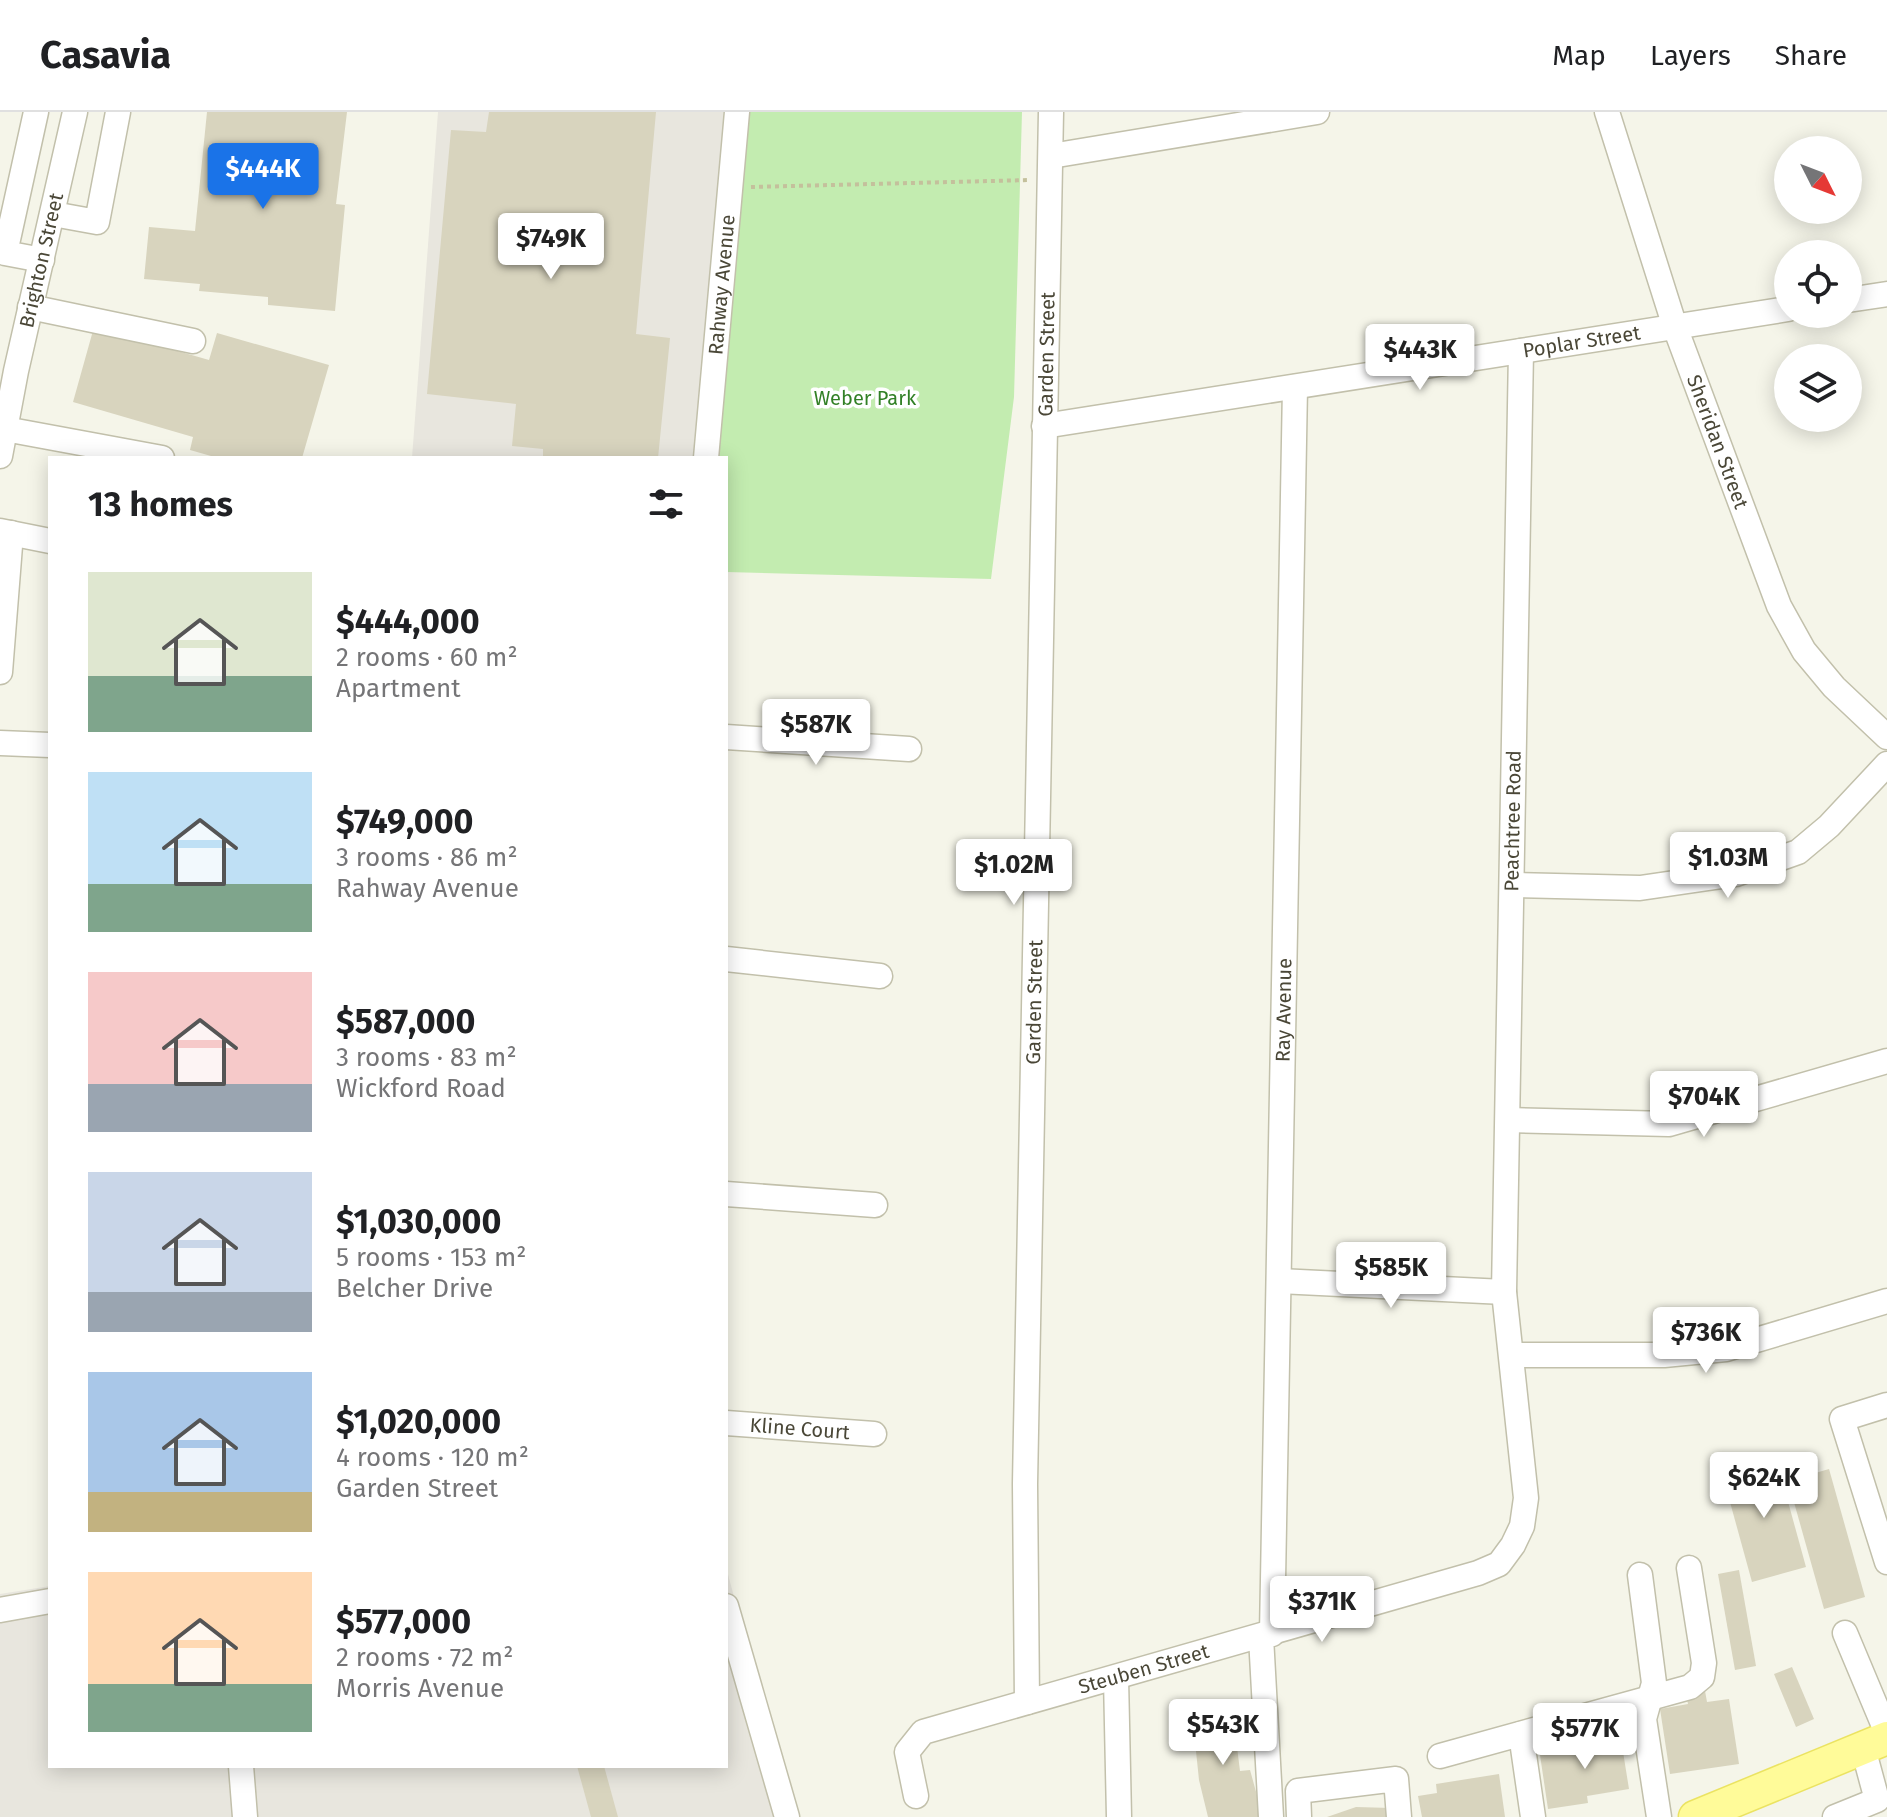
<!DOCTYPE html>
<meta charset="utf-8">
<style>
:root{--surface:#fff;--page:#f6f6f6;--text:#202124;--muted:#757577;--line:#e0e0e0;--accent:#1a73e8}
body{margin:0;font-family:"Fira Sans",sans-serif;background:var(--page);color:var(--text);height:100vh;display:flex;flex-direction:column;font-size:30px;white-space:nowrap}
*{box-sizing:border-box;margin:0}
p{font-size:26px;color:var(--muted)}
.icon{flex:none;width:44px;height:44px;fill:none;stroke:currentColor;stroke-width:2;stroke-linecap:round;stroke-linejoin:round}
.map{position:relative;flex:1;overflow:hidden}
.drawer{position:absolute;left:48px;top:344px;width:680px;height:1312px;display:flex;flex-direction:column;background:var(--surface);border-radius:0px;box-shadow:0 4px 20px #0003}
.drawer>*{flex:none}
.needle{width:52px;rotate:132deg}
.controls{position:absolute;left:1774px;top:24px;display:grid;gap:16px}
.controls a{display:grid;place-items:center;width:88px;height:88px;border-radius:50%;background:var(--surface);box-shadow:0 4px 20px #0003;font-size:40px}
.price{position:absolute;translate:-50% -68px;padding:0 18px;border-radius:8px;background:#fff;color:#222;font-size:26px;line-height:52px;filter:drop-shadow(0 2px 4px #0008)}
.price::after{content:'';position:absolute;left:50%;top:48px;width:24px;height:18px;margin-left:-12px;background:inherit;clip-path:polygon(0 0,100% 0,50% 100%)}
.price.active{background:var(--accent);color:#fff}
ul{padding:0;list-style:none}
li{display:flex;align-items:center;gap:24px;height:200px;padding:0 40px}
li span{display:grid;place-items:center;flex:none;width:224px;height:160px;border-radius:0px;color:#555}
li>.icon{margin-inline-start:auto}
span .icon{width:96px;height:96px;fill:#fffc;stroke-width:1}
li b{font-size:34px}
h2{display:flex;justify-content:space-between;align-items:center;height:96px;padding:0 40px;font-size:34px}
header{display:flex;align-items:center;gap:48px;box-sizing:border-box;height:112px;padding:0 40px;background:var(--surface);border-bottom:2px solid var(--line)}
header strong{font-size:38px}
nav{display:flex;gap:44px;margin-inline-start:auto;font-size:28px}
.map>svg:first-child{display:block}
.industrial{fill:#e8e6de}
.green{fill:#c3ecb0}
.building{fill:#d8d4be}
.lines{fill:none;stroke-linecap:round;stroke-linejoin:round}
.minor-casing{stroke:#c2c0ab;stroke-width:27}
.major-casing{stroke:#ebe362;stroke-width:35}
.path{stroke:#c4c09c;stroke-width:4;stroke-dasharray:4 4;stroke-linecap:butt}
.minor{stroke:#fff;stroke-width:24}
.major{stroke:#fffb99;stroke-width:32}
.labels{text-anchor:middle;stroke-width:7;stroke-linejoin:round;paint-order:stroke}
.street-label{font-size:20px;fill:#4a4737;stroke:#fff}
.park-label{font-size:20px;fill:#328026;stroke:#fff}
</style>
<header>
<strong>Casavia</strong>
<nav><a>Map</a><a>Layers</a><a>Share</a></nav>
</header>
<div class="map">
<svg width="1887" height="1705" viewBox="0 0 1887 1705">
<rect width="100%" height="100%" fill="#f5f5e9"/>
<!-- industrial -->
<g class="industrial">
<polygon points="438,0 754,0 714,346 412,346"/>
<polygon points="726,1455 794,1705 0,1705 0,1482 50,1474 50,1654 726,1654"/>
</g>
<!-- green -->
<polygon class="green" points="749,0 1022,0 1014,285 991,467 726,460 726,346 709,346"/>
<!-- building -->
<g class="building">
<polygon points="207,0 347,0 336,92 345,93 335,199 268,193 268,185 199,179 200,172 144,167 149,115 195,119"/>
<polygon points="489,0 656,0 636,222 670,226 658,346 543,346 543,337 512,334 516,292 427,282 451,18 486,20"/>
<polygon points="94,215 209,248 217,221 329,253 302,346 218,346 190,338 193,325 73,290"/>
<polygon points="1776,1346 1806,1455 1752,1470 1722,1361"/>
<polygon points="1829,1357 1865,1485 1824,1497 1788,1369"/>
<polygon points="1739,1458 1756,1554 1735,1558 1718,1462"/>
<polygon points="1792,1555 1814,1607 1796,1615 1774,1562"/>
<polygon points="1705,1579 1707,1590 1729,1587 1739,1652 1670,1662 1660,1597 1688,1592 1686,1582"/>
<polygon points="1232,1595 1240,1659 1250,1658 1263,1705 1208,1705 1199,1668 1192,1601"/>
<polygon points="1620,1621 1629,1677 1587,1684 1588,1691 1548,1697 1540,1643 1574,1638 1573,1628"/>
<polygon points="577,1654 604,1654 618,1705 591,1705"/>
<polygon points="1499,1662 1505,1705 1422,1705 1418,1684 1437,1681 1436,1672"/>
<polygon points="1356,1695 1391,1696 1391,1705 1327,1705"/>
</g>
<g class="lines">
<defs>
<g id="minor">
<polyline points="36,0 5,141 42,148"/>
<path id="s1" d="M1607,0l68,215 104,279 25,45 30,36 53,50"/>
<polyline points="1051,44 1317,0"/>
<polyline points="53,102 97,110 118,0"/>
<polyline points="1848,188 1887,182"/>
<polyline points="30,195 193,229"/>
<path id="s2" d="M1044,314l744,-117"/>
<polyline points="5,317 162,346"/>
<path id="s3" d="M0,344l16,-85 59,-259"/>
<path id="s4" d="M706,346l31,-346"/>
<polyline points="0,419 50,429"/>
<polyline points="0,560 11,421"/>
<polyline points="726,625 909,637"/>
<polyline points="0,631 50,633"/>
<polyline points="1512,773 1640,776 1736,762 1798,740 1829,714 1887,652"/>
<polyline points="726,847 880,864"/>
<polyline points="1508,1008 1669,1012 1887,949"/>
<polyline points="726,1082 875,1093"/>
<polyline points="1279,1169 1504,1180"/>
<polyline points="1512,1243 1664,1243 1726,1237 1887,1189"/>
<polyline points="1887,1293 1842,1307 1887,1450"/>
<path id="s5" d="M726,1311l148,11"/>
<polyline points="1640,1463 1654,1571 1644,1607 1659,1705"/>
<polyline points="726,1494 787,1705"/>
<polyline points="0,1498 50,1489"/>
<polyline points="1845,1521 1887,1621"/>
<path id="s6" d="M1272,1522l23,-1247"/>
<polyline points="1261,1525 1271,1705"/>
<polyline points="1116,1566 1119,1705"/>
<path id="s7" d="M1027,1590l-2,-218 26,-1372"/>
<polyline points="1521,1622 1533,1705"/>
<polyline points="1440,1644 1690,1575 1702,1565 1704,1551 1689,1456"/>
<polyline points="241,1654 245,1705"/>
<path id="s8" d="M916,1684l-9,-44 16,-20 555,-159 21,-9 14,-19 9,-19 4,-28 -22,-206 17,-941"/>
<polyline points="1299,1705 1298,1679 1396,1667 1399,1705"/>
<polyline points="1835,1705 1877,1688 1863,1636"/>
</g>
<polyline id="major" points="1695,1705 1887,1626"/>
</defs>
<!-- minor casing -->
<use href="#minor" class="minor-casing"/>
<!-- major casing -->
<use href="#major" class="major-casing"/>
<!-- path -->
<polyline class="path" points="751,75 1030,68"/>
<!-- minor -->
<use href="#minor" class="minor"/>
<!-- major -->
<use href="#major" class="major"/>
</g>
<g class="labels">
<!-- street labels -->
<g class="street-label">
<text dy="7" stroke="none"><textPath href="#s3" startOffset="200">Brighton Street</textPath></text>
<text dy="7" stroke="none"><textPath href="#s4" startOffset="174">Rahway Avenue</textPath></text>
<text dy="7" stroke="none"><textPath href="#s2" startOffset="544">Poplar Street</textPath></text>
<text dy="7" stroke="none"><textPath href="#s7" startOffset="1348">Garden Street</textPath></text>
<text dy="7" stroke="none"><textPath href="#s1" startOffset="348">Sheridan Street</textPath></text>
<text dy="7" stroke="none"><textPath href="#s8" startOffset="1422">Peachtree Road</textPath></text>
<text dy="7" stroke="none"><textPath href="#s7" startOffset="700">Garden Street</textPath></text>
<text dy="7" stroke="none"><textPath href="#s6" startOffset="624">Ray Avenue</textPath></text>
<text dy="7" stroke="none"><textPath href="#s5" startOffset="74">Kline Court</textPath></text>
<text dy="7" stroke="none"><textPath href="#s8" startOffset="300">Steuben Street</textPath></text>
</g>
<!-- park labels -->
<g class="park-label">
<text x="865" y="293">Weber Park</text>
</g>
</g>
</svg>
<div class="controls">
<a><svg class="needle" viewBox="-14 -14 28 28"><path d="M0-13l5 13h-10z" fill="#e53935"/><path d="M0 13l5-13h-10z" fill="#757577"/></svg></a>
<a><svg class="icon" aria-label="locate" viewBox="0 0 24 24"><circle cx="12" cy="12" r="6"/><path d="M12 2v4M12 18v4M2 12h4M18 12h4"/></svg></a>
<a><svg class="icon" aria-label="layers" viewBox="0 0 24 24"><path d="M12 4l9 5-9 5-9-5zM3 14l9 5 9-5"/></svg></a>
</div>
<b class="price active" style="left:263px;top:99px">$444K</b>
<b class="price" style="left:551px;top:169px">$749K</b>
<b class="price" style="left:1420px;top:280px">$443K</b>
<b class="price" style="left:816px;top:655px">$587K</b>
<b class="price" style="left:1728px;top:788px">$1.03M</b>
<b class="price" style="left:1014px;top:795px">$1.02M</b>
<b class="price" style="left:1704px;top:1027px">$704K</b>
<b class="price" style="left:1391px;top:1198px">$585K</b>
<b class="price" style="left:1706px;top:1263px">$736K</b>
<b class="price" style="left:1764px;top:1408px">$624K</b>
<b class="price" style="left:1322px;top:1532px">$371K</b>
<b class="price" style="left:1223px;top:1655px">$543K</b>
<b class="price" style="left:1585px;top:1659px">$577K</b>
<section class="drawer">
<h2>13 homes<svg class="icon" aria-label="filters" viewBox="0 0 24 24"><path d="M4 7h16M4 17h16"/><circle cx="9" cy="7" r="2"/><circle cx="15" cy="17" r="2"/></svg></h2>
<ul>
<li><span style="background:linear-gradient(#dfe7d0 65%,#7fa58c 0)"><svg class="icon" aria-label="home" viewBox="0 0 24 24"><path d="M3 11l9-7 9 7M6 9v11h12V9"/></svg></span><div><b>$444,000</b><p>2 rooms · 60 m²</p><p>Apartment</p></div></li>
<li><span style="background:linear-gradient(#bfe0f5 70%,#7fa58c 0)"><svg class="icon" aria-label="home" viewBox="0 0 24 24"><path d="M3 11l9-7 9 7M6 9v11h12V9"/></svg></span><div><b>$749,000</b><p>3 rooms · 86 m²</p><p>Rahway Avenue</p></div></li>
<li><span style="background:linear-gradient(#f6c9c9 70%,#9aa5b1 0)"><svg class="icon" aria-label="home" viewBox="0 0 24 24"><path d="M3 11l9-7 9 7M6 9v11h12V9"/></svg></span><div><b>$587,000</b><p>3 rooms · 83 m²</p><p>Wickford Road</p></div></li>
<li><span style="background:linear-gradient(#c9d6e8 75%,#9aa5b1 0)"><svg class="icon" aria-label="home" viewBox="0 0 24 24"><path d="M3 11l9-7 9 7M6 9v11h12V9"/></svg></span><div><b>$1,030,000</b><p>5 rooms · 153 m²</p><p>Belcher Drive</p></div></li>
<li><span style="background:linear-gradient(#a9c7e8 75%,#c2b280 0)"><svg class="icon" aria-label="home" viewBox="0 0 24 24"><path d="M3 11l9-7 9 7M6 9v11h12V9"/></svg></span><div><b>$1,020,000</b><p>4 rooms · 120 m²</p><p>Garden Street</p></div></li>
<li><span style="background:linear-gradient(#ffd9b3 70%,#7fa58c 0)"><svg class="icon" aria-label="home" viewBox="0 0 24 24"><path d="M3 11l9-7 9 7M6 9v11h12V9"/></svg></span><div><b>$577,000</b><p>2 rooms · 72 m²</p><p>Morris Avenue</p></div></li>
</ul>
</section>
</div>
